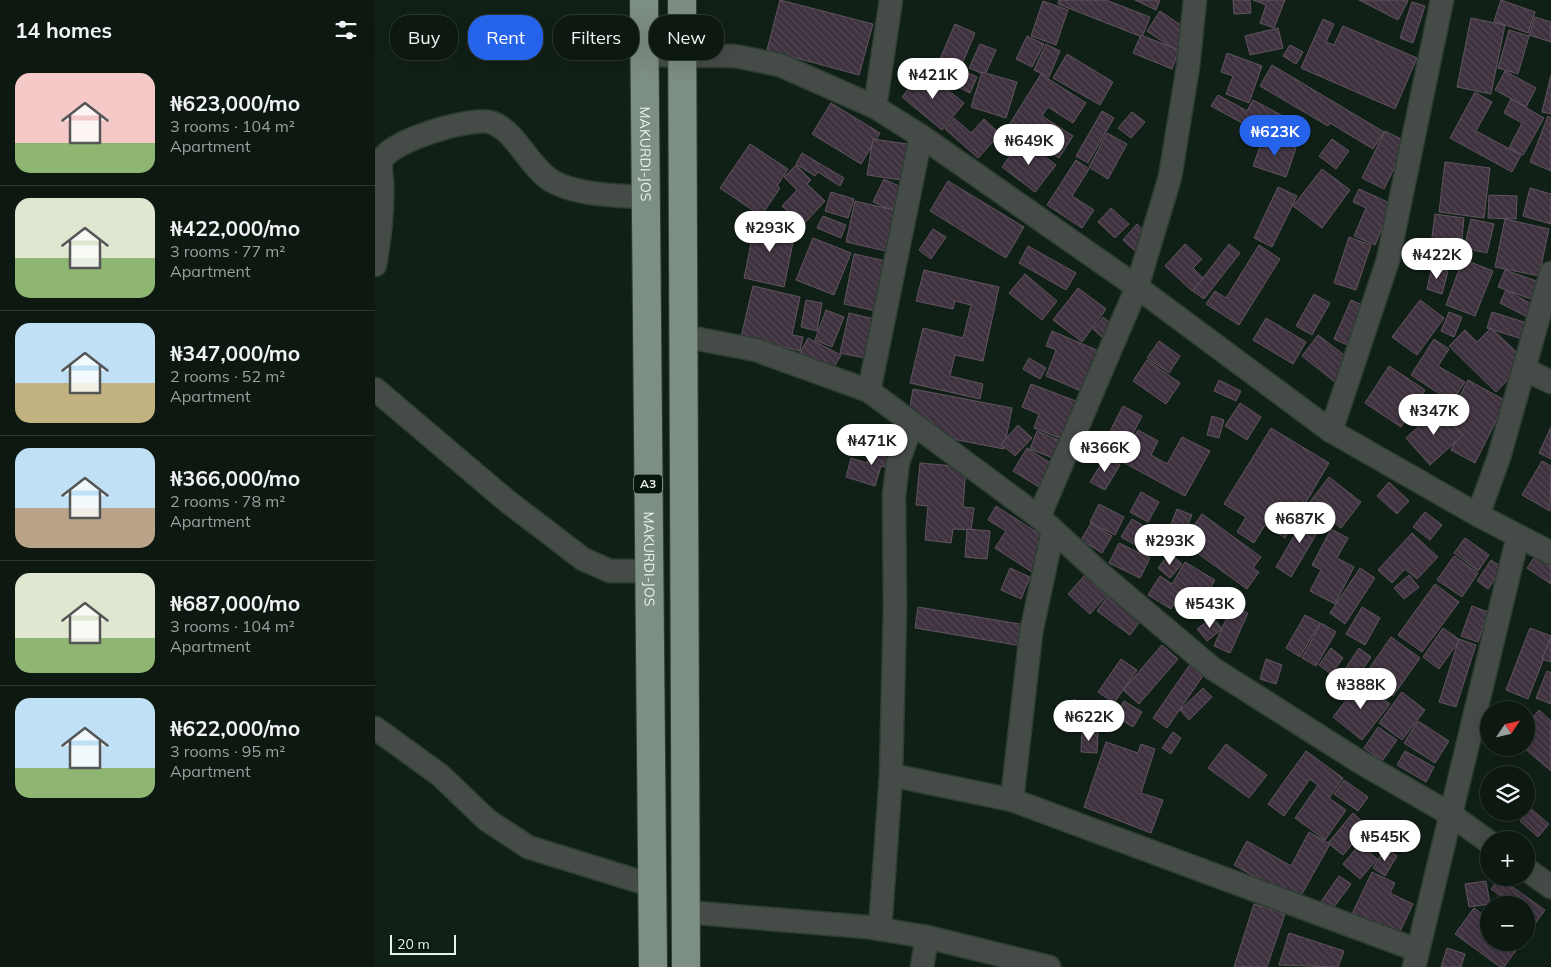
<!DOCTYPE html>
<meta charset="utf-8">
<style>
:root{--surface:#0d1811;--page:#16211a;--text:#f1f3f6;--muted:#9aa09f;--line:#2d3731;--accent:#2563eb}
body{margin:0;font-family:Mulish,sans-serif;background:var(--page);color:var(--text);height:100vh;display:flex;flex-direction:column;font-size:19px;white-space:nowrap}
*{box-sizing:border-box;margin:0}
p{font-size:16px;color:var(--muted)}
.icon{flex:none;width:28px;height:28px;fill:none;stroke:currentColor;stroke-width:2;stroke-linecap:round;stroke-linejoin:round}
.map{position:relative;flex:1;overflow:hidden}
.panel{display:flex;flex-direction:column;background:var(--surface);width:375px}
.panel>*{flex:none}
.banner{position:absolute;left:15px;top:15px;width:475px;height:45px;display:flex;gap:10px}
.needle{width:32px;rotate:55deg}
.fabs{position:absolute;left:1105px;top:701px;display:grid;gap:10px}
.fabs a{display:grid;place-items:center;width:55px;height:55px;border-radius:50%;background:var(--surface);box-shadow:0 5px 20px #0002,0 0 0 1px var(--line);font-size:25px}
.scale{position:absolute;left:15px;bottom:12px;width:66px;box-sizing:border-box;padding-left:5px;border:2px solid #e9f3ec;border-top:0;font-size:14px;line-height:18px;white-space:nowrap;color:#e9f3ec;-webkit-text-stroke:4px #08160e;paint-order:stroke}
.price{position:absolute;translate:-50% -42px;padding:0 11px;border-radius:18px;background:#fff;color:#222;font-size:16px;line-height:32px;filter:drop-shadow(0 1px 2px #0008)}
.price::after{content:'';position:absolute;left:50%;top:30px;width:15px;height:11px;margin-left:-8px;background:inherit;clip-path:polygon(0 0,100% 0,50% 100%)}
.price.active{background:var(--accent);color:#fff}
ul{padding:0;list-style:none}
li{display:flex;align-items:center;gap:15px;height:125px;padding:0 15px}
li+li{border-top:1px solid var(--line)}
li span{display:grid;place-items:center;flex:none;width:140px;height:100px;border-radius:15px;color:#555}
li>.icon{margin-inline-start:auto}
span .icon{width:60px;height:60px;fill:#fffc;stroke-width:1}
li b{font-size:21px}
h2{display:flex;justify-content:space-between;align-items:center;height:60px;padding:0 15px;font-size:21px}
.pill{padding:0 18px;border-radius:20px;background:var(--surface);box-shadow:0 5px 20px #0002,0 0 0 1px var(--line);font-size:18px;line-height:45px}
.pill.active{background:var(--accent);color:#fff}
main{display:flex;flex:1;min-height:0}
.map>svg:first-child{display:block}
.building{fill:url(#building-back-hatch);stroke:#615460}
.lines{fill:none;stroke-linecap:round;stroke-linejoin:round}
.street-casing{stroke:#2f3e35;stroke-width:25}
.highway-casing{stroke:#2f3e35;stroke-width:30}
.street{stroke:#454c47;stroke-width:22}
.highway{stroke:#7d8e82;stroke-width:28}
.labels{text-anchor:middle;stroke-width:4;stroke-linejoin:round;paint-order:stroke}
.shield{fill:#08160e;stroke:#a6b1a9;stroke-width:1}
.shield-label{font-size:12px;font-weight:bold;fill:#e9f3ec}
.street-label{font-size:14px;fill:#e9f3ec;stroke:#08160e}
</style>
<main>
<section class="panel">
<h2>14 homes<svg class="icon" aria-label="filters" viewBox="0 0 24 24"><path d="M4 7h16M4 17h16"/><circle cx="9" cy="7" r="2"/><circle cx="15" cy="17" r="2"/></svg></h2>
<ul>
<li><span style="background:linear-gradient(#f6c9c9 70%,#8fb573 0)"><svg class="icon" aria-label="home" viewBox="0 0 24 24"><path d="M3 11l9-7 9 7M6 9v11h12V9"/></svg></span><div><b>₦623,000/mo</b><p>3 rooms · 104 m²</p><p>Apartment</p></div></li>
<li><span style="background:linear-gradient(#dfe7d0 60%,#8fb573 0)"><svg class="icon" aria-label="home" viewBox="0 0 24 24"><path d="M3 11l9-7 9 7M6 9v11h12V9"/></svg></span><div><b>₦422,000/mo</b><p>3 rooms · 77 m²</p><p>Apartment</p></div></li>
<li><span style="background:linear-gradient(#bfe0f5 60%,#c2b280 0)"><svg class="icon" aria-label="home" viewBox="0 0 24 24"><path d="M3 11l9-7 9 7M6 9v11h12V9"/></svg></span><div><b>₦347,000/mo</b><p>2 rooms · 52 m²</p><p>Apartment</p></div></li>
<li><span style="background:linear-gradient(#bfe0f5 60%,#b9a48a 0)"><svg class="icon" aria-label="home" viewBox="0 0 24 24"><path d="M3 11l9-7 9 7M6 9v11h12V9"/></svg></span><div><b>₦366,000/mo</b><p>2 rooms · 78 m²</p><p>Apartment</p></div></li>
<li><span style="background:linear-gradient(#dfe7d0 65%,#8fb573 0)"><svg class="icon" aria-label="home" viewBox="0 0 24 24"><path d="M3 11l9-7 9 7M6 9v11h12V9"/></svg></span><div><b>₦687,000/mo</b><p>3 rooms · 104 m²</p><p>Apartment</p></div></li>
<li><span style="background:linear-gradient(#bfe0f5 70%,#8fb573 0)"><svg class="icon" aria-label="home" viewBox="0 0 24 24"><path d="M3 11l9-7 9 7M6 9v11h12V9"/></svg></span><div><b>₦622,000/mo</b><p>3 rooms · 95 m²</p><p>Apartment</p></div></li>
</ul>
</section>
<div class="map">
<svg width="1176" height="967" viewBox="0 0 1176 967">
<defs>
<pattern id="building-back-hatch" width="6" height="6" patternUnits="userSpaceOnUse" patternTransform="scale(1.25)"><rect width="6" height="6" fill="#3e323e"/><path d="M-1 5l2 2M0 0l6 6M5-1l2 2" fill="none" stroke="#514651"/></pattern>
</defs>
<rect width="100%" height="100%" fill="#112017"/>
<!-- building -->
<g class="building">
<polygon points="405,0 498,24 484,75 392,50"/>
<polygon points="684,0 731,0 775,17 767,37 683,4"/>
<polygon points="760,0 785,0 781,10"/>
<polygon points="858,0 875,0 876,13 859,14"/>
<polygon points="878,0 910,0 899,28 885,23 891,5"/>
<polygon points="984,0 1032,0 1033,1 1023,20"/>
<polygon points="1126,0 1160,12 1153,33 1119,21"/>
<polygon points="668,1 693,10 681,45 656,36"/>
<polygon points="1037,2 1050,6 1038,43 1025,38"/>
<polygon points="785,11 816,32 803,52 772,31"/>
<polygon points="1160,17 1176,22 1176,42 1154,35"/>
<polygon points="1096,18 1130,25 1116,94 1082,87"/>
<polygon points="948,19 959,24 951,42 959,45 968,26 1042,58 1020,109 926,68"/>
<polygon points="580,24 600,33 585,69 602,77 595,93 558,75"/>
<polygon points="903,28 908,48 875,55 870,36"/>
<polygon points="1134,30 1154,36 1143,74 1123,68"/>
<polygon points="766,35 804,50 797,69 758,53"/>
<polygon points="652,36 669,44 657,67 641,59"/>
<polygon points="605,44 621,50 610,75 594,68"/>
<polygon points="671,44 685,51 674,77 659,70"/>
<polygon points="915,45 928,52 921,64 908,56"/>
<polygon points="852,53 887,66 874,103 851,94 858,76 846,72"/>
<polygon points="692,54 738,82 725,105 678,78"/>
<polygon points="897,65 1009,132 998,149 955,123 953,126 885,86"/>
<polygon points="548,70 589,103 567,130 527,97"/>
<polygon points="1130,71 1161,88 1151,107 1120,90"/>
<polygon points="607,72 642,82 631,118 596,107"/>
<polygon points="666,74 711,103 698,123 673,107 667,116 698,136 684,158 634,125"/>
<polygon points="1176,75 1176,114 1167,112"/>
<polygon points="1100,92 1117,102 1101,131 1146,155 1137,172 1075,138"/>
<polygon points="843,95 872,111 878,100 925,125 913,148 836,106"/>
<polygon points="1136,99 1169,118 1148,155 1134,148 1147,123 1129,113"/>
<polygon points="456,103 505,133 486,164 437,134"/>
<polygon points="727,111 739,118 713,163 701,156"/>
<polygon points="757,112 770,122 756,138 743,128"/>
<polygon points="1173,116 1176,118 1176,171 1155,162"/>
<polygon points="579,118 596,133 609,119 625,134 603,158 570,129"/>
<polygon points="1010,131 1032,142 1009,189 987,178"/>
<polygon points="732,133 752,144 733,179 714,167"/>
<polygon points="889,136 921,148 911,177 878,166"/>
<polygon points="498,139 532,144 526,180 492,175"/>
<polygon points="647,139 681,165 660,192 627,167"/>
<polygon points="957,139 974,151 961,169 944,156"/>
<polygon points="375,144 413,169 402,186 405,188 386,216 345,188"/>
<polygon points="427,153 469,178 465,186 443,172 440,176 421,164"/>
<polygon points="701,160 714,169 697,196 719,210 707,228 672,205"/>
<polygon points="1070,162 1115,168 1109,218 1064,212"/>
<polygon points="421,165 436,180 432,184 450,201 428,225 407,206 422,190 409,177"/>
<polygon points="947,169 975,190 947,228 918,206"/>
<polygon points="509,179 528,188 517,210 498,202"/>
<polygon points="573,181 649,227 631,258 555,211"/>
<polygon points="903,187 922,196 897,247 879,238"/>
<polygon points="1155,188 1176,194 1176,224 1148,216"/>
<polygon points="984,189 1017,204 1000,245 979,236 991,208 978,202"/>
<polygon points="456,192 479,199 473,218 450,211"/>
<polygon points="1114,195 1142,196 1141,219 1113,218"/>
<polygon points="480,201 519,210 511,251 471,242"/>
<polygon points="736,208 754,224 740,238 723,222"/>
<polygon points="1060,214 1089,218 1086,248 1056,245"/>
<polygon points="448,216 471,225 466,238 442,228"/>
<polygon points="381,219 421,227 409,287 369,278"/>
<polygon points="1096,219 1119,224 1112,253 1089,248"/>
<polygon points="1130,219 1174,229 1164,276 1120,267"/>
<polygon points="762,224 783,243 769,259 748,240"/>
<polygon points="558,229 571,237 556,259 544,250"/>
<polygon points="974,237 996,245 981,290 959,283"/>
<polygon points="438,238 476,253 459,295 421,280"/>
<polygon points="810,244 827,259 818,268 829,279 817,291 790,266"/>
<polygon points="854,244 865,253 829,299 818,291"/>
<polygon points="884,245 905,259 864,325 831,304 840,291 851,298"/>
<polygon points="653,246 701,273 691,290 644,263"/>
<polygon points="479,254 511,261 501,311 469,304"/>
<polygon points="1088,259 1118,271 1100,316 1071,305"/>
<polygon points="1057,267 1073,271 1067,294 1052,289"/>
<polygon points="549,270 624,287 608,361 580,355 575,376 608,384 605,399 535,383 548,328 588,338 596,305 580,301 578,309 541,301"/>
<polygon points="1130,270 1167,283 1161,301 1123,287"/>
<polygon points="650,274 682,301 667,320 634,293"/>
<polygon points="378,286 425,297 417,335 428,337 425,351 366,337"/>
<polygon points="703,288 731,309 707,342 678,320"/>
<polygon points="1131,290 1162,307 1156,319 1125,303"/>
<polygon points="939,294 955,303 937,335 921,326"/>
<polygon points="431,300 447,303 442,331 426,327"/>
<polygon points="976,300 994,308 977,347 959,339"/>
<polygon points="1045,300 1069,318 1042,355 1017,337"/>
<polygon points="451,310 469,317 457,347 440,340"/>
<polygon points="1074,312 1087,317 1079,337 1066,331"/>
<polygon points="1117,312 1165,327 1160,343 1112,328"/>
<polygon points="474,313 503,320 494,359 465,353"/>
<polygon points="728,317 739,326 728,338 718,329"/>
<polygon points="891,318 931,342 918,364 878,340"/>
<polygon points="1116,328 1151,361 1121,392 1074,346 1090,330 1102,342"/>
<polygon points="677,331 724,351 706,391 671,376 681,350 671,346"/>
<polygon points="943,335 976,360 960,382 927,356"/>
<polygon points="433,338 466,355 457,371 424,355"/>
<polygon points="1059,339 1074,349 1063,366 1090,382 1077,402 1036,375"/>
<polygon points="784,341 805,356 794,373 772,358"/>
<polygon points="654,358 671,368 665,379 648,369"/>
<polygon points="772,360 805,383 791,404 758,381"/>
<polygon points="1014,366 1050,390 1026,427 990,403"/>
<polygon points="844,380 866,391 861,401 839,391"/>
<polygon points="1093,380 1131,401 1100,463 1076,450 1085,432 1071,424"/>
<polygon points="656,384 706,403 692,441 659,428 664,414 647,407"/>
<polygon points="538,389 637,408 629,449 531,430"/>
<polygon points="865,403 886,417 872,440 850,426"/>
<polygon points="748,406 767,416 744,461 725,451"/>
<polygon points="1063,408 1088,435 1055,465 1031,438"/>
<polygon points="837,416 849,420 844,438 832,435"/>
<polygon points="643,425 657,438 640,456 626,444"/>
<polygon points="1176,427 1176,459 1164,453"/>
<polygon points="896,428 954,463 910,538 890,525 879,543 862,532 871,517 849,504"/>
<polygon points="763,430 783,441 776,455 792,464 807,437 835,451 810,496 746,461"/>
<polygon points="662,431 690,443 683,460 655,449"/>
<polygon points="497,447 524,455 520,470 506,466 500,486 471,477 476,458 492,463"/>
<polygon points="652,448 686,470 672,492 638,471"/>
<polygon points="731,456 745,465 730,490 715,482"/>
<polygon points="1167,461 1176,466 1175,511 1147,495"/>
<polygon points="545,463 591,467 588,507 599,508 596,530 578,529 576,543 550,540 553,506 541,505"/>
<polygon points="954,477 986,502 966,528 934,503"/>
<polygon points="1014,482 1034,501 1022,514 1002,496"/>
<polygon points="766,492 784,502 773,522 755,512"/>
<polygon points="724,504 749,517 740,535 715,522"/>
<polygon points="621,506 680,544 660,574 620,548 631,531 613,520"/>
<polygon points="802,509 817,515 804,545 790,539"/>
<polygon points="933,512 949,521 916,577 901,567"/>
<polygon points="1050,512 1067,525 1055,540 1038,527"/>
<polygon points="827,514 886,557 878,568 884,572 872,589 807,542"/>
<polygon points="757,519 779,532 769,550 746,537"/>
<polygon points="716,523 737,536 727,553 706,540"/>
<polygon points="592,529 615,531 612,559 590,557"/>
<polygon points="956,529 973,538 962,558 979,567 960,604 935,591 946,570 937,565"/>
<polygon points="1037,533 1063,557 1042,579 1030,569 1017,583 1003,570"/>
<polygon points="1090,538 1114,555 1103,571 1079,553"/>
<polygon points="744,543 775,558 765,578 734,563"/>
<polygon points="795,553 807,564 795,578 783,568"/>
<polygon points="1161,555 1176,566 1176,584 1152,568"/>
<polygon points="1079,556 1103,573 1087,597 1062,580"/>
<polygon points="1116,560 1128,568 1113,589 1102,581"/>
<polygon points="810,562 840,580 818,617 798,605 796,609 773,595 785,576 797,584"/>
<polygon points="635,568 655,577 646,599 626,590"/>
<polygon points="985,568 1000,578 970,624 955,613"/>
<polygon points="710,575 732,595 715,614 693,594"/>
<polygon points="1034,575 1044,587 1029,599 1019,588"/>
<polygon points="1060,584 1084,602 1047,652 1023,635"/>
<polygon points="733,596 766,620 755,635 722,611"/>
<polygon points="857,606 873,613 855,653 839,646"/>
<polygon points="1097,606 1113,612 1103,642 1086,636"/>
<polygon points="543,607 657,626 653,647 540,628"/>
<polygon points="987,607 1005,618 990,645 971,634"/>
<polygon points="930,615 945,623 925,657 911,648"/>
<polygon points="838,617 847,629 832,641 822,629"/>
<polygon points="946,623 961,632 941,666 927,658"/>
<polygon points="1068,628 1085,640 1064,669 1048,657"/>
<polygon points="1155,628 1176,636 1176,640 1153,699 1131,690"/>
<polygon points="1016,637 1045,658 1018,696 989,676"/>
<polygon points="1176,637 1176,662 1167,659"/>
<polygon points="1084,639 1101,645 1081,707 1064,702"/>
<polygon points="787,645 803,659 764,704 748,690"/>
<polygon points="956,648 968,658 956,674 944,665"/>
<polygon points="984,648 996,657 973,691 961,683"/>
<polygon points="746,659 762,670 739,703 723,692"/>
<polygon points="891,659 907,665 901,684 885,679"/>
<polygon points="816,663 830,673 792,728 778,718"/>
<polygon points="1172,671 1176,673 1176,704 1161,698"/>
<polygon points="986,681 1015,704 987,740 958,717"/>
<polygon points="828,688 837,697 814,720 805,710"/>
<polygon points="1027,692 1050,710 1027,740 1004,723"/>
<polygon points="699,699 722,713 712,730 689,717"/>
<polygon points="749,701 767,712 758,727 740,716"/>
<polygon points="1164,710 1176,721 1176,771 1149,748 1151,748 1151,725"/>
<polygon points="1043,721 1074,741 1060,763 1029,743"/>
<polygon points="1003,727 1022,740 1007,761 989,748"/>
<polygon points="707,731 723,732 722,753 706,752"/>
<polygon points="798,732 806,738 796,754 787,748"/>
<polygon points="731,742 763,753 766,744 780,749 766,793 788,800 776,833 709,807"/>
<polygon points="851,744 892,775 874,798 833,768"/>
<polygon points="931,751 968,778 954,798 971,810 950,840 920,818 943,785 935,779 909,816 893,804"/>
<polygon points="1030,751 1059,767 1051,782 1022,765"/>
<polygon points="969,780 993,797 983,811 959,794"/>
<polygon points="1156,809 1174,824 1163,837 1145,821"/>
<polygon points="978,813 992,826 968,855 953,843"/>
<polygon points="934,832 955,844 923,901 859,865 872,841 916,866"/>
<polygon points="985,844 1002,859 985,879 968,864"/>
<polygon points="1010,848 1022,856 1010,876 998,868"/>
<polygon points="997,872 1020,883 1015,893 1038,904 1022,938 976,916"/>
<polygon points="964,876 976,884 956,911 945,903"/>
<polygon points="1125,878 1170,910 1151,936 1151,905 1138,905 1116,889"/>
<polygon points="1111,881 1115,904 1094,907 1090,884"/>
<polygon points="879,904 910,914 892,967 859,967"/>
<polygon points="1099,908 1114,919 1114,942 1147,942 1129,967 1125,967 1080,934"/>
<polygon points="914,933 969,951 963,967 904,965"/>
<polygon points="1072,948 1090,954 1086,967 1066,967"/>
</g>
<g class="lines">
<defs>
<g id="street">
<polyline points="269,55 360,56 405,65 500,107 546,136 762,287 956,431 1103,515 1176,553"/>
<polyline points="500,107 516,0"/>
<path d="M0,265c5,-30 8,-52 7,-83 0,-6 -3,-17 0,-22 9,-20 93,-45 111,-37 23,9 37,45 59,58 24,14 66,15 93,16"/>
<polyline points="308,336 381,350 494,391 664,517 728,576 837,668 985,762 1075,814 1114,842"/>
<polyline points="1149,369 1176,382"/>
<polyline points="0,389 132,501 208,559 235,571 274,571"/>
<polyline points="494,391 546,136"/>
<polyline points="537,424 523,462 519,495 520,608 516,775 637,800 1042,950"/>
<polyline points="956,431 1013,260 1067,0"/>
<polyline points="1103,515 1124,457 1176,273"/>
<polyline points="664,517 762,287 795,177 813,67 820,0"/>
<polyline points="0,728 65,775 112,820 153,847 279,886"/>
<polyline points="637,800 656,633 678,530"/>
<polyline points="1151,869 1176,887"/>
<polyline points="310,912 492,927 552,937 674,967"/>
<polyline points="505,929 516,775"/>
<polyline points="547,967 552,937"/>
<polyline points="1039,967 1143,536"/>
</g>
<g id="highway">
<path id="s1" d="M269,0l9,967"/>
<polyline points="307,0 311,967"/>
</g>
</defs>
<!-- street casing -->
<use href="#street" class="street-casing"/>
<!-- highway casing -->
<use href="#highway" class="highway-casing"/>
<!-- street -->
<use href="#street" class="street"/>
<!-- highway -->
<use href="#highway" class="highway"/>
</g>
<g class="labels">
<!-- shield labels -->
<rect class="shield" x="259" y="474.5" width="28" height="19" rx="4"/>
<g class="shield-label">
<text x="273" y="488">A3</text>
</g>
<!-- street labels -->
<g class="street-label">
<text dy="5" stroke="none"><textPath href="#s1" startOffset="154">MAKURDI-JOS</textPath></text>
<text dy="5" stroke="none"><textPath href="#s1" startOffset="559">MAKURDI-JOS</textPath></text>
</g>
</g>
</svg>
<div class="fabs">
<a><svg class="needle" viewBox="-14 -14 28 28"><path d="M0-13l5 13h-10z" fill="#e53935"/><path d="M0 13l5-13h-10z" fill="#9aa09f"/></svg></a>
<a><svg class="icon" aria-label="layers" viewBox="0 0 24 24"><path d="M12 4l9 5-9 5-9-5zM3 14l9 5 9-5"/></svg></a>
<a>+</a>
<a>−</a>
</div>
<div class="scale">20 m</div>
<b class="price" style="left:558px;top:100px">₦421K</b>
<b class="price active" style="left:900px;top:157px">₦623K</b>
<b class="price" style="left:654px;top:166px">₦649K</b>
<b class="price" style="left:395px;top:253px">₦293K</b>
<b class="price" style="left:1062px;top:280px">₦422K</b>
<b class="price" style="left:1059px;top:436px">₦347K</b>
<b class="price" style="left:497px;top:466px">₦471K</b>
<b class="price" style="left:730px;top:473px">₦366K</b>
<b class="price" style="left:925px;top:544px">₦687K</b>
<b class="price" style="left:795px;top:566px">₦293K</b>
<b class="price" style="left:835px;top:629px">₦543K</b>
<b class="price" style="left:986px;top:710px">₦388K</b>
<b class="price" style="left:714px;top:742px">₦622K</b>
<b class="price" style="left:1010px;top:862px">₦545K</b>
<div class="banner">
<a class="pill">Buy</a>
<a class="pill active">Rent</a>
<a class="pill">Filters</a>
<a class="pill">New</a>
</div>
</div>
</main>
